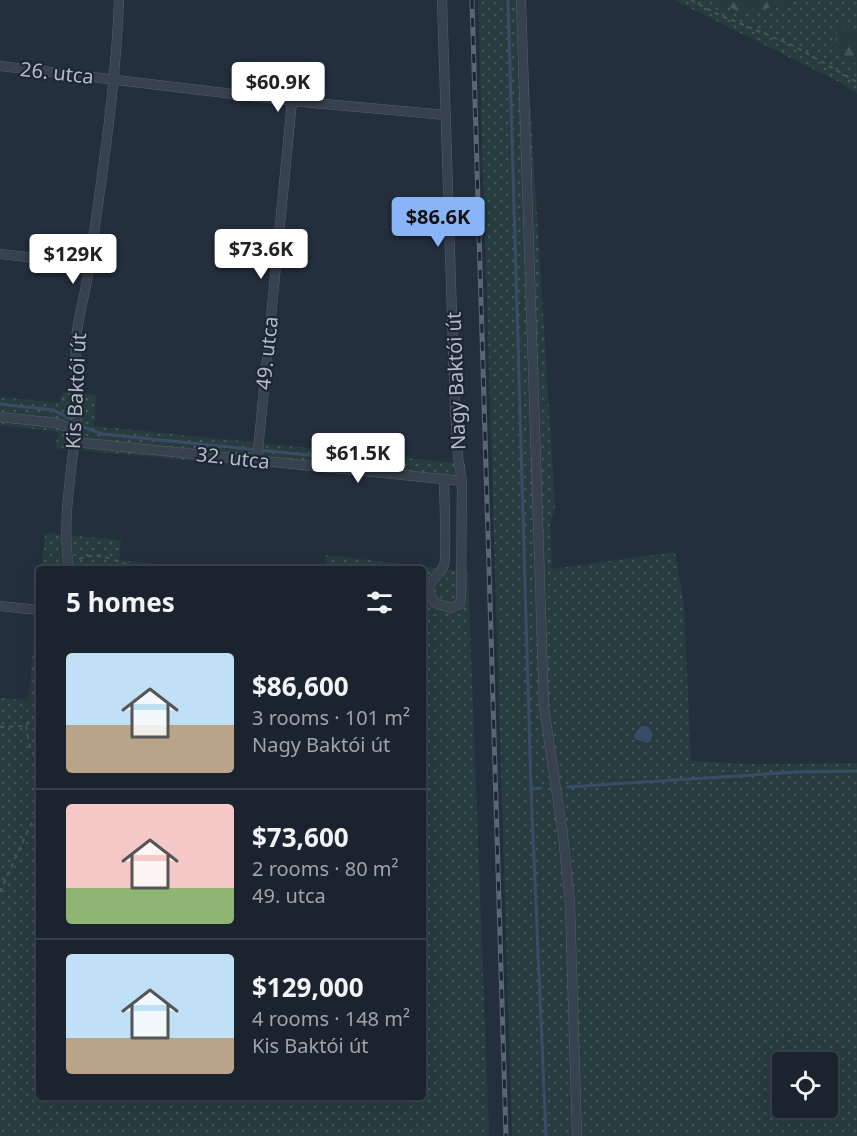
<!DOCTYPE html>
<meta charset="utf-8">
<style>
:root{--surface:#1b232e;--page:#282f3a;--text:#f1f3f6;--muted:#a0a4aa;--line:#39404a;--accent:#8ab4f8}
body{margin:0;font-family:"Noto Sans",sans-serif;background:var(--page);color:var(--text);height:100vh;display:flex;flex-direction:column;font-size:22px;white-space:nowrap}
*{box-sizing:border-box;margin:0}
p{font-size:20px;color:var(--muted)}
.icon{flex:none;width:33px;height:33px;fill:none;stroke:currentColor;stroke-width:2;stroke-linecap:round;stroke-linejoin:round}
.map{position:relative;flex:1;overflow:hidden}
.drawer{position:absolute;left:36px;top:566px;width:390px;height:534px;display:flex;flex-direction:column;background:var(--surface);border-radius:6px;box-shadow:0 6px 24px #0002,0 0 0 2px var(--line)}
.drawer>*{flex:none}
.controls{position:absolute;left:772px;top:1052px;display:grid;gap:12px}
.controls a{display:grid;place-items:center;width:66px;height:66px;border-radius:6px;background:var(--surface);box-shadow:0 6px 24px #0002,0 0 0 2px var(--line);font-size:30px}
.price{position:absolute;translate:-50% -51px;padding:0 14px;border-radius:6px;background:#fff;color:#222;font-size:20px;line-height:39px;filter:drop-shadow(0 2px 3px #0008)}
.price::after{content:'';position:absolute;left:50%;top:36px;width:18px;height:14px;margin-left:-9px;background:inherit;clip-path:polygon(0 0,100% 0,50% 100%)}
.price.on{background:var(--accent);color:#111}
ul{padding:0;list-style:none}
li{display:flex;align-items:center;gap:18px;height:150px;padding:0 30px}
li+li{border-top:2px solid var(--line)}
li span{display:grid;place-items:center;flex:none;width:168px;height:120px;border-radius:6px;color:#555}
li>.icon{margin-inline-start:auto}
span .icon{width:72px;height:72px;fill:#fffc;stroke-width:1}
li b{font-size:26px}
h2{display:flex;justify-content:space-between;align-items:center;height:72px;padding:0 30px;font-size:26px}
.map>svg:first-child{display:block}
.grass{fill:url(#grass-dots);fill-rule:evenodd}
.forest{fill:url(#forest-firs)}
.water{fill:#394c67}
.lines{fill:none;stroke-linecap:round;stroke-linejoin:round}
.stream{stroke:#394c67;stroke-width:3}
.street-casing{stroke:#565f6c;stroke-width:10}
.path{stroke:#44595c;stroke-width:2;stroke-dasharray:4.5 4.5;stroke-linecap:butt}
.street{stroke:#38414e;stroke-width:9}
.rail-casing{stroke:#5a6575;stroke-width:5}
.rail{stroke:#1d2633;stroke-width:3;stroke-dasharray:9;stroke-linecap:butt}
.labels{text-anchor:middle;stroke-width:4.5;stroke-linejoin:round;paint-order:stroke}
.street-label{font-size:20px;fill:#b4bcc9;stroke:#1d2633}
</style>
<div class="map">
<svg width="857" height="1136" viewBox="0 0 857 1136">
<defs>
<pattern id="grass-dots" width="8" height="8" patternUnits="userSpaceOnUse" patternTransform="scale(1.5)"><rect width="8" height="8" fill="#263c3f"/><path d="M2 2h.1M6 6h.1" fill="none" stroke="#435659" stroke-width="1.8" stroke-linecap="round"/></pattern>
<pattern id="forest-firs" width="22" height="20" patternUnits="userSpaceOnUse" patternTransform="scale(1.5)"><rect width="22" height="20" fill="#263c3f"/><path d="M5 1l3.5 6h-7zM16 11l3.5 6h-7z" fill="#435659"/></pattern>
</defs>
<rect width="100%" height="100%" fill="#242f3e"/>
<!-- grass -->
<g class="grass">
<path d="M478,0h48l-1,20 30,487 -5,19 2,43 123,-17 9,54 7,155 63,3 103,-1v373h-345zM783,1062h45v45h-45z"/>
<polygon points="674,0 714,0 744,14 799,0 857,0 857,35 839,24 833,49 857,64 857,94 841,83"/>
<polygon points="63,392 96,395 94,426 465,464 465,485 55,448 59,432 0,425 0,397 60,403"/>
<polygon points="45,533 121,540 119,560 190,568 42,568"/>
<polygon points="326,555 468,572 489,1136 0,1136 0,698 28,700 39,593 39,1096 423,1096 423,568 325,568"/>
</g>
<!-- forest -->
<g class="forest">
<polygon points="714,0 799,0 744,14"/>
<polygon points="839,24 857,35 857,64 833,49"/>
</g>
<!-- water -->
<polygon class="water" points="641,726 647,726 652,732 651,741 648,743 635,739 634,735"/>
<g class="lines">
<!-- stream -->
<g class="stream">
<polyline points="508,0 531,789 546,1136"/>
<polyline points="0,404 53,410 71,419"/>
<polyline points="84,427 102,434 347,459"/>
<polyline points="567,787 798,772 857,771"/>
<polyline points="531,789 541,788"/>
</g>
<defs>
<g id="street">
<path d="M442,0l13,410 3,47 4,24 -1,117 -1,6 -9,4 -16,-5c-14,-22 1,-21 9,-38 3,-7 0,-73 0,-86"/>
<polyline points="521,0 544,707 563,836 570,903 577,1136"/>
<polyline points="0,66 292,101 446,115"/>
<polyline points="0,254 90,264"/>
<polyline points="0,417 56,423 76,430"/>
<polyline points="75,442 462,481"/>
<polyline points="257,461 292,101"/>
<path d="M69,568c-8,-50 4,-102 8,-153 2,-26 -3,-51 -1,-77 3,-26 11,-51 14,-76 12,-87 26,-175 29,-262"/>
<polyline points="0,606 39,610"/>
</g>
</defs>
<!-- street casing -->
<use href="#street" class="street-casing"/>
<!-- path -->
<g class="path">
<polyline points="691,0 715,13 794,46 857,82"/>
<path d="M79,559c21,-10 39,5 60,9"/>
<polyline points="26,726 30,747 39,766"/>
<polyline points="0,727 26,726 35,716 39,699"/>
<polyline points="0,892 39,806"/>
</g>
<!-- street -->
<use href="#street" class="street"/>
<defs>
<polyline id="rail" points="472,0 506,1136"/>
</defs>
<!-- rail casing -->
<use href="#rail" class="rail-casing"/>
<!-- rail -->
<use href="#rail" class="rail"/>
</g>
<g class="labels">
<!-- street labels -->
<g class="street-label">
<text transform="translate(57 73) rotate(6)" y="7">26. utca</text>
<text transform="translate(267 353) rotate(-84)" y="7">49. utca</text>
<text transform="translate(456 381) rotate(-92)" y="7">Nagy Baktói út</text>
<text transform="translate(76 391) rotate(-87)" y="7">Kis Baktói út</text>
<text transform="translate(233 458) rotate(6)" y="7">32. utca</text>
</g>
</g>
</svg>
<div class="controls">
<a><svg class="icon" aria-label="locate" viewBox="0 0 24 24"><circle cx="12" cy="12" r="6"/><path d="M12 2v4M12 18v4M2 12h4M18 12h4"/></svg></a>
</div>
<b class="price" style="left:278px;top:113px">$60.9K</b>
<b class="price on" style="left:438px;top:248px">$86.6K</b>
<b class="price" style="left:261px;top:280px">$73.6K</b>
<b class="price" style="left:73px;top:285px">$129K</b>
<b class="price" style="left:358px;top:484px">$61.5K</b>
<section class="drawer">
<h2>5 homes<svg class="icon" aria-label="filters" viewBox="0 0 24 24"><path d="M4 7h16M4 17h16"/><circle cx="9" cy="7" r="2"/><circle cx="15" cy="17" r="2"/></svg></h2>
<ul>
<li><span style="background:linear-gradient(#bfe0f5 60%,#b9a48a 0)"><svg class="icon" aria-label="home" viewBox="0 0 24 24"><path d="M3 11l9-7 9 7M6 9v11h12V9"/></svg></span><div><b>$86,600</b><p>3 rooms · 101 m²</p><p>Nagy Baktói út</p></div></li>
<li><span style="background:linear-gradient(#f6c9c9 70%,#8fb573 0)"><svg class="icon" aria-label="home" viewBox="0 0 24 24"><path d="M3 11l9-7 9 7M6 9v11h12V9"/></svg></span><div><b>$73,600</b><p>2 rooms · 80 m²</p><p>49. utca</p></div></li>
<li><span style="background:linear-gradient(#bfe0f5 70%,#b9a48a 0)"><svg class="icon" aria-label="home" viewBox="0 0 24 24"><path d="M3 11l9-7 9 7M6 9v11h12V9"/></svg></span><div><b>$129,000</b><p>4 rooms · 148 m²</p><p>Kis Baktói út</p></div></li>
</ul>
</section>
</div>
